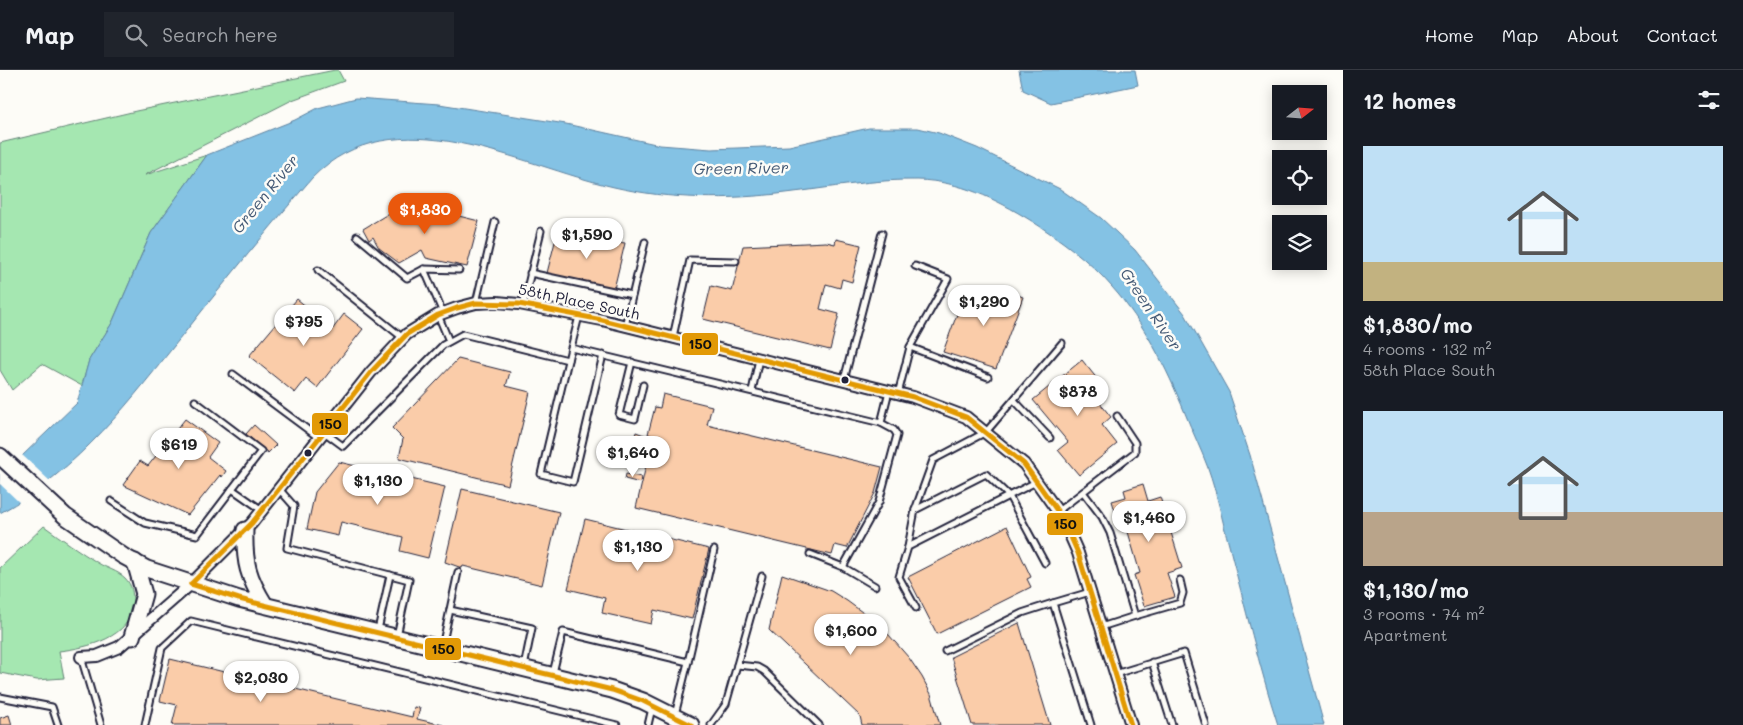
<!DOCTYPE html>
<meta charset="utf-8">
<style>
:root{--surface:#171b24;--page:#20242c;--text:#f1f3f6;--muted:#9ea1a6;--line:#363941;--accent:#ea580c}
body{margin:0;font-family:Mali,sans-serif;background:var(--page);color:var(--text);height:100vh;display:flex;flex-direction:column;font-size:19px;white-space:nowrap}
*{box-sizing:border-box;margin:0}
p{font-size:16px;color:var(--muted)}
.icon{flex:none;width:28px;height:28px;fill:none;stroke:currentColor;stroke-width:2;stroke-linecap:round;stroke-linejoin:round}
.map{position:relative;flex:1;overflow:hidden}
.sheet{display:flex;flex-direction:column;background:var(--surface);width:400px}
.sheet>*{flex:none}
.needle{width:32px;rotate:73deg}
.tools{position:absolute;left:1272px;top:15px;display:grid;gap:10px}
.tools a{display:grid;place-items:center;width:55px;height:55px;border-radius:0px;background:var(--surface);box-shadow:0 2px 12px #0003;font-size:25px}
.price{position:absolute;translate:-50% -42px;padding:0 11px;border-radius:18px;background:#fff;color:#222;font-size:16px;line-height:32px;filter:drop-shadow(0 1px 2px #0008)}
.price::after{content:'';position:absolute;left:50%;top:30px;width:15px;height:11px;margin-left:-8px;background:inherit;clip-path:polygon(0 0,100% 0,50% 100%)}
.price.selected{background:var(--accent);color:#fff}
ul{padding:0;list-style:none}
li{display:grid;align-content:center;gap:10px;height:265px;padding:0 20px}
li span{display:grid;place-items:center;height:155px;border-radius:0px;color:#555}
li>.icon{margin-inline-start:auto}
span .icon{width:90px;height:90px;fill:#fffc;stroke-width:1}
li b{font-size:21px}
h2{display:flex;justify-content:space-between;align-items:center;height:60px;padding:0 20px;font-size:21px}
header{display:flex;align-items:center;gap:30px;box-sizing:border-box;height:70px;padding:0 25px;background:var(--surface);border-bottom:1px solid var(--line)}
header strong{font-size:24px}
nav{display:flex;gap:28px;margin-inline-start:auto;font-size:18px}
.search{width:350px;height:45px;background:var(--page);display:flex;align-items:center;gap:12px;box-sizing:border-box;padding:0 18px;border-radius:0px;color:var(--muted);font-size:19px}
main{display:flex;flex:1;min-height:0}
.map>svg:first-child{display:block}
.green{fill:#a5e7b1;stroke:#648476}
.water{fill:#84c2e4;stroke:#5d82a0}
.pier{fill:#fdfcf7}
.building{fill:#facca9;stroke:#22223b}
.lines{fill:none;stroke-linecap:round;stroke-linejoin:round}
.lane-casing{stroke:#22223b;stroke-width:9}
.street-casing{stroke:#22223b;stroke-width:14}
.secondary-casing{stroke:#22223b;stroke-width:19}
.lane{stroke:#fdfcf7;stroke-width:5}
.street{stroke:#fdfcf7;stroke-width:10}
.secondary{stroke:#fdfcf7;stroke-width:15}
.bus-1-casing{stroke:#fdfcf7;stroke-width:9}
.bus-1{stroke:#e29906;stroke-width:5}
.bus-dot{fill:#22223b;stroke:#fdfcf7;stroke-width:2}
.labels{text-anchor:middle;stroke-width:5;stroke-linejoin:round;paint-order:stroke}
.street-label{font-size:15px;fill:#22223b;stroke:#fdfcf7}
.water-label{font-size:16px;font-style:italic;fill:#445a76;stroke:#fdfcf7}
.line-badge{stroke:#fdfcf7;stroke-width:2}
.pale-badge-label{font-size:14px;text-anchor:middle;font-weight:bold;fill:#111}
</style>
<header>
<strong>Map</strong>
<div class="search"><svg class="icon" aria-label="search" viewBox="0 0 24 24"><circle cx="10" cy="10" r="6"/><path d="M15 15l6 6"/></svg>Search here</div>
<nav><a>Home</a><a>Map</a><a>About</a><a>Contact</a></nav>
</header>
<main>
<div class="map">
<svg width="1343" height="655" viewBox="0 0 1343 655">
<rect width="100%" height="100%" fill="#fdfcf7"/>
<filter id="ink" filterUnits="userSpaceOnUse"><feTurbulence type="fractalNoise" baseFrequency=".02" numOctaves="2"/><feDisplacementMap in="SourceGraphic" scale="10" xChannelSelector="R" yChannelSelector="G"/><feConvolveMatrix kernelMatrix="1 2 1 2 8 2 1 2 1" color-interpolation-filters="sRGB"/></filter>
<g filter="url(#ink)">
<!-- green -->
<g class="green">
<polygon points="335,0 338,0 344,11 292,30 145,105 207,85 151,163 112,253 89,290 82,316 42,294 12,320 0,300 0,73 136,41"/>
<path d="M44,456c18,13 35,25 54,37 8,5 20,8 27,15 7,7 8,15 8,24 0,36 -47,46 -74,49l5,27 -27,2 -37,-7v-105z"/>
</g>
<!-- water -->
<g class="water">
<polygon points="1019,0 1135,0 1138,15 1051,33 1023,20"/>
<path d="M356,28l83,6 127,20 94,21 51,4 78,-3 80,-18h49l21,5 38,15 83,41 41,29 34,32 50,64 44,78 21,63 74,270h-46c-19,-59 -33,-119 -49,-180 -7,-25 -12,-52 -21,-77 -7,-19 -16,-37 -23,-55 -19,-46 -40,-89 -73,-126 -23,-27 -52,-48 -82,-67 -34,-21 -71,-39 -112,-40 -44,-1 -88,8 -132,13 -57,7 -116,7 -172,-6 -93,-21 -220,-93 -302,-9 -43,50 -85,101 -126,153 -54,68 -107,139 -186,182v-39l22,-18 55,-53 12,-43 23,-37 39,-90 56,-78 88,-35 23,-12z"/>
</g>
<!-- pier -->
<polygon class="pier" points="21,384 51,412 21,434 0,414 0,401"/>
<!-- building -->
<g class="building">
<polygon points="406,133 479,151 467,197 426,188 422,180 399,193 379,178 373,167 369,170 363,159"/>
<polygon points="557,164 625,173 614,219 547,203"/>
<polygon points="836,169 861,175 852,212 842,209 840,218 826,214 820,239 839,244 830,280 703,249 711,216 732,221 743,176 826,172 835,174"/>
<polygon points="986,214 1023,227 996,299 943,282 963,228 975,233 979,224 982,226"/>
<polygon points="297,229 308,238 304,244 311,250 314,246 332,260 344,244 363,259 317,318 306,309 295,323 249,286"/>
<polygon points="458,289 510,302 506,316 530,322 508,415 399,388 403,369 392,358"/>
<polygon points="1082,290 1098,310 1088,318 1111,347 1102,355 1117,374 1079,405 1058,380 1068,372 1033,330"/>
<polygon points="663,324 712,336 707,355 882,397 875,423 847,478 835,475 832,485 636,438 653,366 648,364 655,337 660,338"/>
<polygon points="185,349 218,373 208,387 226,401 222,407 220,405 188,445 123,415 140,391 148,396"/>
<polygon points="254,355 276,375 268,383 246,364"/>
<polygon points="636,362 652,368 650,375 644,373 642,379 632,376"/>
<polygon points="339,392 445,417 428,488 400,481 403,467 341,452 338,466 307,459 315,422"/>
<polygon points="626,404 641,407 640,413 625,409"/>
<polygon points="1143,414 1148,431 1160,427 1182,498 1167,503 1175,527 1144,536 1134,505 1140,503 1126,455 1120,457 1112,431 1126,427 1124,420"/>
<polygon points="462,419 559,442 542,515 463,496 462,498 445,492"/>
<polygon points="585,449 709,479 692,549 654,540 651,554 602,543 605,528 568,519"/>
<polygon points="1007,456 1031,507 1027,509 1031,517 937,564 908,507"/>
<polygon points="782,504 831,521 847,531 881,556 909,588 922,607 931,624 940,655 862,655 860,646 769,560"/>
<polygon points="1019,553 1050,655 972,655 951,587"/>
<polygon points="170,589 412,647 414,637 420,638 417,649 443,655 172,655 177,635 160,631"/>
<polygon points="9,645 12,655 0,655 0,648"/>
</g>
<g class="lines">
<defs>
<g id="lane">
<polyline points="357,166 407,208 424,199 459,200"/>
<polyline points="424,199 443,243"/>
<polyline points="318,200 403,268"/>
<polyline points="530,203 632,225"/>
<polyline points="476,233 495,152"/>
<polyline points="523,235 541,161"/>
<polyline points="438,245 449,271"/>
<polyline points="579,246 571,278 881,353 889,321"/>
<polyline points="625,256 645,172"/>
<polyline points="673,267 690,190 736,191"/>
<polyline points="910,277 988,307"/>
<polyline points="571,278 541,404 573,412 603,285"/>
<polyline points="632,292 619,345 635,349 643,315"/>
<polyline points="233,304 319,368"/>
<polyline points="844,310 882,163"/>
<polyline points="752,321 759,289"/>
<polyline points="898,324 910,277 948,209 915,196"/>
<polyline points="1014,330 1050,368"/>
<polyline points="324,362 343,376 443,275 463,264 568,290"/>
<polyline points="232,419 262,440"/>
<polyline points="279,419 294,436 287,478 409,510 397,566"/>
<polyline points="1083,422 1102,447 1110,463 1135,546 1180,533 1183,523 1180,510"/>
<polyline points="111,431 145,453 197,465 261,381 195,331"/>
<polyline points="915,440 986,404 1009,426 1045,493"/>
<polyline points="1058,441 1135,382 1135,373 1117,346"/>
<polyline points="908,477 915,440 933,390 986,362 1062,273"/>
<polyline points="810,484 843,497 875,516"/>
<polyline points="843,497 879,432 897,365 894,360 881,353"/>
<polyline points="1090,522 1053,533 1091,655"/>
<polyline points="916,538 899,507 908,477 1036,412"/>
<polyline points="450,540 532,558 524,597"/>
<polyline points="1101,557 1135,546"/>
<polyline points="378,560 390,505"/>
<polyline points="442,577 458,502"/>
<polyline points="945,581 1022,543 1053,533"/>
<polyline points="81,587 101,655"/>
<polyline points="688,592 714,480"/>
<polyline points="1152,592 1172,655"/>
<polyline points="737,595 757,597 764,601 819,655"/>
<polyline points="553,603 563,562 688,592 675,645"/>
<polyline points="1115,604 1184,583 1206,655"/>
<polyline points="0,627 52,637 58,655"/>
<polyline points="145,655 162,578 191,551 617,655"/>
<polyline points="648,655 652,638"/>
<polyline points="711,655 726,634 762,506"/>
</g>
<polyline id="street" points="81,587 97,586 119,577 191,514 252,453 371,302 407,264 438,245 457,238 476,233 497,232 519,234 602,250 913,327 966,347 1024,394 1063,449 1078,483 1131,655"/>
<g id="secondary">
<polyline points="0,386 65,446 123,486 147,499 239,529 612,620 643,631 691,655"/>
<path d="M245,460c-1,33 3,47 20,75"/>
<polyline points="132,567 144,524 135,492"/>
</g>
</defs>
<!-- lane casing -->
<use href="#lane" class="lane-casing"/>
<!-- street casing -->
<use href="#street" class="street-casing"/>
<!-- secondary casing -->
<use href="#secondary" class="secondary-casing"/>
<!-- lane -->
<use href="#lane" class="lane"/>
<!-- street -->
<use href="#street" class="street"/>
<!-- secondary -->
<use href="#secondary" class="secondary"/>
<defs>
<g id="bus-1">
<polyline points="191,514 252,453 371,302 407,264 438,245 457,238 476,233 519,234 602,250 913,327 966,347 1024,394 1063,449 1078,483 1131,655"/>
<polyline points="191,514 239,529 612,620 643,631 691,655"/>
</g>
</defs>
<!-- bus-1 casing -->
<use href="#bus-1" class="bus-1-casing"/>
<!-- bus-1 -->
<use href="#bus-1" class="bus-1"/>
</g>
</g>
<!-- markers -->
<g class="bus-dot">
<circle cx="845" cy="310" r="4.5"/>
<circle cx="308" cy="383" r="4.5"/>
</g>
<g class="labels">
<!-- street labels -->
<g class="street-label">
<text transform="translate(579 232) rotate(12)" y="5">58th Place South</text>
</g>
<!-- water labels -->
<g class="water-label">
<text transform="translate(741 98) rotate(-1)" y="6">Green River</text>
<text transform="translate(265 124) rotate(-51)" y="6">Green River</text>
<text transform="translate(1151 239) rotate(56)" y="6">Green River</text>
</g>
</g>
<g class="line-badge">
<rect x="681" y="262" width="38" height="24" rx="5" fill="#e29906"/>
<rect x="311" y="342" width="38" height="24" rx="5" fill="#e29906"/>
<rect x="1046" y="442" width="38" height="24" rx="5" fill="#e29906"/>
<rect x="424" y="567" width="38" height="24" rx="5" fill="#e29906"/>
</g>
<g class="pale-badge-label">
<text x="700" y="279">150</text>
<text x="330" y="359">150</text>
<text x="1065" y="459">150</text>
<text x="443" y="584">150</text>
</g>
</svg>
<div class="tools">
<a><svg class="needle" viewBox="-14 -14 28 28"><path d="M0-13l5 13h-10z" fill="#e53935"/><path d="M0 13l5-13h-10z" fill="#9ea1a6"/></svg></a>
<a><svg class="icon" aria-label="locate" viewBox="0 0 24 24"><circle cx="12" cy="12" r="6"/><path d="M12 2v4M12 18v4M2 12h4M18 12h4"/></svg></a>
<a><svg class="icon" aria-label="layers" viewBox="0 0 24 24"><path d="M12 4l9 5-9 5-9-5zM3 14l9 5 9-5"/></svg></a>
</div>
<b class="price selected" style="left:425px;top:165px">$1,830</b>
<b class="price" style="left:587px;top:190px">$1,590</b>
<b class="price" style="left:984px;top:257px">$1,290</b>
<b class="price" style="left:304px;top:277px">$795</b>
<b class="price" style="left:1078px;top:347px">$878</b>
<b class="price" style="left:179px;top:400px">$619</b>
<b class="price" style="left:633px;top:408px">$1,640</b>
<b class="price" style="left:378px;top:436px">$1,130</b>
<b class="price" style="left:1149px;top:473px">$1,460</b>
<b class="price" style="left:638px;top:502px">$1,130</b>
<b class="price" style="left:851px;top:586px">$1,600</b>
<b class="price" style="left:261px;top:633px">$2,030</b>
</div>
<section class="sheet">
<h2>12 homes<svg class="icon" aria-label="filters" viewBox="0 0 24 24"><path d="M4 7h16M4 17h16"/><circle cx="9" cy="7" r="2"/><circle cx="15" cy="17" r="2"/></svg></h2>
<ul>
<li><span style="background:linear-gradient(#bfe0f5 75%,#c2b280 0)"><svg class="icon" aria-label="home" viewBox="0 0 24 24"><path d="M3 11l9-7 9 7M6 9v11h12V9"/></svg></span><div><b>$1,830/mo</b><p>4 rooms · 132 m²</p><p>58th Place South</p></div></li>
<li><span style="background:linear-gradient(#bfe0f5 65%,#b9a48a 0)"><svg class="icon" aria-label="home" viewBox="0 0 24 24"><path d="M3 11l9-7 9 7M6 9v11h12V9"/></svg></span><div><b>$1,130/mo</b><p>3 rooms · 74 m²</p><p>Apartment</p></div></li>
</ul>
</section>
</main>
